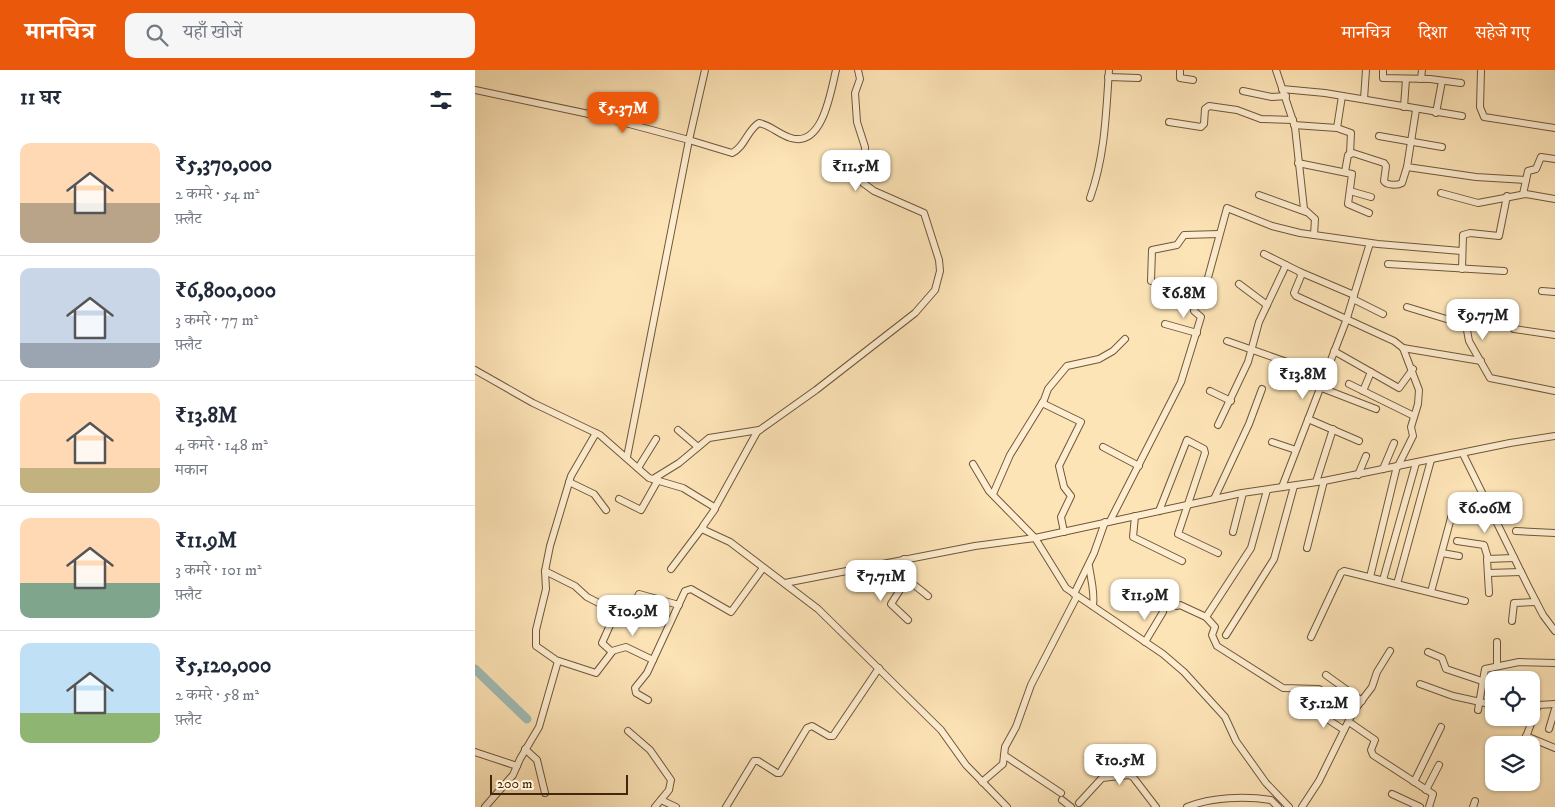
<!DOCTYPE html>
<html lang="hi">
<meta charset="utf-8">
<style>
:root{--surface:#fff;--page:#f6f6f7;--text:#1f2937;--muted:#747a83;--line:#e0e1e3;--accent:#ea580c}
body{margin:0;font-family:"IM FELL DW Pica","Noto Serif Devanagari",serif;background:var(--page);color:var(--text);height:100vh;display:flex;flex-direction:column;font-size:19px;white-space:nowrap}
*{box-sizing:border-box;margin:0}
p{font-size:16px;color:var(--muted)}
.icon{flex:none;width:28px;height:28px;fill:none;stroke:currentColor;stroke-width:2;stroke-linecap:round;stroke-linejoin:round}
.map{position:relative;flex:1;overflow:hidden}
.sheet{display:flex;flex-direction:column;background:var(--surface);width:475px}
.sheet>*{flex:none}
.fabs{position:absolute;left:1010px;top:601px;display:grid;gap:10px}
.fabs a{display:grid;place-items:center;width:55px;height:55px;border-radius:10px;background:var(--surface);box-shadow:0 1px 4px #0004;font-size:25px}
.scale{position:absolute;left:15px;bottom:12px;width:138px;box-sizing:border-box;padding-left:5px;border:2px solid #41280c;border-top:0;font-size:14px;line-height:18px;white-space:nowrap;color:#41280c;-webkit-text-stroke:4px #feedd0;paint-order:stroke}
.price{position:absolute;translate:-50% -42px;padding:0 11px;border-radius:10px;background:#fff;color:#222;font-size:16px;line-height:32px;filter:drop-shadow(0 1px 2px #0008)}
.price::after{content:'';position:absolute;left:50%;top:30px;width:15px;height:11px;margin-left:-8px;background:inherit;clip-path:polygon(0 0,100% 0,50% 100%)}
.price.on{background:var(--accent);color:#fff}
ul{padding:0;list-style:none}
li{display:flex;align-items:center;gap:15px;height:125px;padding:0 20px}
li+li{border-top:1px solid var(--line)}
li span{display:grid;place-items:center;flex:none;width:140px;height:100px;border-radius:10px;color:#555}
li>.icon{margin-inline-start:auto}
span .icon{width:60px;height:60px;fill:#fffc;stroke-width:1}
li b{font-size:21px}
h2{display:flex;justify-content:space-between;align-items:center;height:60px;padding:0 20px;font-size:21px}
header{display:flex;align-items:center;gap:30px;box-sizing:border-box;height:70px;padding:0 25px;background:var(--accent);color:#fff}
header strong{font-size:24px}
nav{display:flex;gap:28px;margin-inline-start:auto;font-size:18px}
.search{width:350px;height:45px;background:var(--page);display:flex;align-items:center;gap:12px;box-sizing:border-box;padding:0 18px;border-radius:10px;color:var(--muted);font-size:19px}
main{display:flex;flex:1;min-height:0}
.map>svg:first-child{display:block}
.lines{fill:none;stroke-linecap:round;stroke-linejoin:round}
.river{stroke:#a1bdb6;stroke-width:9}
.minor-casing{stroke:#705737;stroke-width:8}
.minor{stroke:#feedd0;stroke-width:6}
</style>
<header>
<strong>मानचित्र</strong>
<div class="search"><svg class="icon" aria-label="search" viewBox="0 0 24 24"><circle cx="10" cy="10" r="6"/><path d="M15 15l6 6"/></svg>यहाँ खोजें</div>
<nav><a>मानचित्र</a><a>दिशा</a><a>सहेजे गए</a></nav>
</header>
<main>
<section class="sheet">
<h2>11 घर<svg class="icon" aria-label="filters" viewBox="0 0 24 24"><path d="M4 7h16M4 17h16"/><circle cx="9" cy="7" r="2"/><circle cx="15" cy="17" r="2"/></svg></h2>
<ul>
<li><span style="background:linear-gradient(#ffd9b3 60%,#b9a48a 0)"><svg class="icon" aria-label="home" viewBox="0 0 24 24"><path d="M3 11l9-7 9 7M6 9v11h12V9"/></svg></span><div><b>₹5,370,000</b><p>2 कमरे · 54 m²</p><p>फ़्लैट</p></div></li>
<li><span style="background:linear-gradient(#c9d6e8 75%,#9aa5b1 0)"><svg class="icon" aria-label="home" viewBox="0 0 24 24"><path d="M3 11l9-7 9 7M6 9v11h12V9"/></svg></span><div><b>₹6,800,000</b><p>3 कमरे · 77 m²</p><p>फ़्लैट</p></div></li>
<li><span style="background:linear-gradient(#ffd9b3 75%,#c2b280 0)"><svg class="icon" aria-label="home" viewBox="0 0 24 24"><path d="M3 11l9-7 9 7M6 9v11h12V9"/></svg></span><div><b>₹13.8M</b><p>4 कमरे · 148 m²</p><p>मकान</p></div></li>
<li><span style="background:linear-gradient(#ffd9b3 65%,#7fa58c 0)"><svg class="icon" aria-label="home" viewBox="0 0 24 24"><path d="M3 11l9-7 9 7M6 9v11h12V9"/></svg></span><div><b>₹11.9M</b><p>3 कमरे · 101 m²</p><p>फ़्लैट</p></div></li>
<li><span style="background:linear-gradient(#bfe0f5 70%,#8fb573 0)"><svg class="icon" aria-label="home" viewBox="0 0 24 24"><path d="M3 11l9-7 9 7M6 9v11h12V9"/></svg></span><div><b>₹5,120,000</b><p>2 कमरे · 58 m²</p><p>फ़्लैट</p></div></li>
</ul>
</section>
<div class="map">
<svg width="1080" height="737" viewBox="0 0 1080 737">
<rect width="100%" height="100%" fill="#fde4b7"/>
<filter id="stains"><feTurbulence type="fractalNoise" baseFrequency=".004" numOctaves="4"/><feColorMatrix values="0 0 0 0 .2 0 0 0 0 .09 0 0 0 0 .02 0 0 0 .5 -.17"/></filter>
<radialGradient id="worn" r=".72"><stop offset=".6" stop-color="#630" stop-opacity="0"/><stop offset="1" stop-color="#630" stop-opacity=".3"/></radialGradient>
<g class="lines">
<!-- river -->
<polyline class="river" points="0,599 52,649"/>
<defs>
<g id="minor">
<polyline points="705,0 705,8 718,10"/>
<polyline points="801,0 820,57 829,139 840,149 839,165"/>
<polyline points="908,0 908,8 955,9 986,13"/>
<polyline points="1006,0 1005,37 1009,47 1080,58"/>
<polyline points="633,7 663,8"/>
<polyline points="946,9 947,0"/>
<polyline points="807,19 850,23 987,46"/>
<polyline points="0,20 128,47 214,70 230,0"/>
<polyline points="768,21 797,27 811,26"/>
<polyline points="889,29 891,0"/>
<polyline points="929,37 931,9"/>
<polyline points="941,40 932,97 1001,107 1051,110"/>
<polyline points="961,43 967,11"/>
<polyline points="694,52 726,57 729,54 730,39 734,36 762,40 786,49 818,50"/>
<polyline points="819,55 862,58 867,26"/>
<polyline points="862,58 876,63 875,84"/>
<polyline points="904,66 967,77"/>
<polyline points="823,93 877,104 873,134 894,143"/>
<path d="M870,102l3,-17 5,-2 31,10 2,3 -2,15c2,4 13,5 18,2l5,-16"/>
<polyline points="875,121 896,127"/>
<polyline points="966,123 1003,133 1051,124 1080,129"/>
<polyline points="1048,124 1053,101 1061,99 1066,87 1080,89"/>
<polyline points="784,125 831,142"/>
<path d="M615,128c15,-42 16,-84 19,-128"/>
<polyline points="789,184 825,202 826,206 819,223 821,226 919,271 928,278 944,320 943,334 936,357 938,366 923,396"/>
<polyline points="913,194 1029,201"/>
<polyline points="987,199 988,165 995,163 1024,166 1032,126"/>
<polyline points="825,202 879,225"/>
<polyline points="676,211 677,180 702,175 709,165 744,164"/>
<polyline points="764,214 792,235"/>
<polyline points="1067,221 1080,222"/>
<polyline points="878,229 908,244"/>
<polyline points="932,237 991,255 994,271 1015,308 1080,321"/>
<polyline points="690,254 722,263"/>
<polyline points="1039,259 1080,265"/>
<polyline points="752,271 849,305"/>
<polyline points="928,278 1006,291"/>
<polyline points="859,281 924,318 938,299"/>
<polyline points="0,300 58,333 125,365 174,408 208,418 239,437 240,439 228,456 229,460 255,472 343,539 466,660 491,695 532,737"/>
<polyline points="874,314 939,346"/>
<polyline points="844,317 901,339"/>
<polyline points="735,321 756,331"/>
<polyline points="888,321 896,302"/>
<polyline points="567,333 606,352 584,396 589,417 596,426 586,447 589,462"/>
<polyline points="833,349 884,371"/>
<polyline points="743,355 773,292 784,252 811,195"/>
<polyline points="203,360 223,377"/>
<polyline points="121,363 96,406 75,476 70,501 71,519 61,560 61,576 81,590 121,603 137,582 127,573 141,542"/>
<polyline points="797,372 821,380"/>
<polyline points="628,377 664,396"/>
<polyline points="988,384 1053,516 1068,545 1080,561"/>
<path d="M152,387l62,-317 43,13c13,-6 15,-23 27,-30 11,2 21,12 32,15 32,10 40,-48 45,-68"/>
<polyline points="498,394 514,421 560,468 591,518 688,584 709,602 750,647 761,671 791,713 814,737"/>
<polyline points="163,398 181,369"/>
<polyline points="908,399 919,373"/>
<polyline points="883,405 891,386"/>
<polyline points="178,409 204,393 234,368 284,360"/>
<polyline points="94,412 119,424 131,440"/>
<polyline points="841,412 858,359"/>
<polyline points="807,417 871,251 895,173"/>
<polyline points="792,420 776,478 731,547 740,557 737,565 742,576 808,618 844,619 878,642"/>
<polyline points="518,424 535,385 569,330 573,319 592,296 624,289 638,281 650,269"/>
<polyline points="144,429 166,440 183,410"/>
<polyline points="739,429 774,354 787,319"/>
<polyline points="240,438 282,362 341,320 440,243 460,220 465,201 464,190 449,143 399,121 388,113 390,77 382,52 380,23 385,9 383,0"/>
<polyline points="684,441 712,370 729,379 730,383 703,464 743,483"/>
<polyline points="660,446 658,467 707,491"/>
<polyline points="635,451 706,312 726,247 719,241 721,230 728,226 752,138 797,156 825,163 903,174 986,181"/>
<polyline points="1041,461 1080,463"/>
<polyline points="758,462 768,423"/>
<polyline points="982,471 1009,475 1013,488"/>
<polyline points="832,478 849,411"/>
<polyline points="967,483 984,486"/>
<path d="M429,489c-2,21 10,25 24,37"/>
<path d="M614,496c2,13 6,27 4,40"/>
<polyline points="196,499 227,458"/>
<polyline points="70,501 100,516 112,527 149,546 157,541 164,524 204,535"/>
<polyline points="1013,503 1046,502"/>
<polyline points="895,507 922,396"/>
<polyline points="432,509 416,534 433,550"/>
<polyline points="908,510 941,393"/>
<polyline points="310,513 500,476 560,468 767,423 849,411 1035,373 1080,366"/>
<polyline points="922,514 956,390"/>
<polyline points="956,522 980,433 1013,435"/>
<polyline points="1014,523 1012,489 1039,488"/>
<polyline points="599,524 619,483 630,452"/>
<polyline points="689,528 702,536 705,535 731,547"/>
<polyline points="1037,551 1039,533 1061,532"/>
<polyline points="751,565 799,489 819,416"/>
<polyline points="836,567 866,503 869,501 990,531"/>
<polyline points="670,572 688,542"/>
<polyline points="1022,572 1022,596"/>
<polyline points="137,581 151,577 178,590"/>
<polyline points="953,582 967,588 971,599 1007,611"/>
<polyline points="851,605 887,631"/>
<polyline points="945,614 978,626 1019,635"/>
<polyline points="173,630 161,623 160,618 172,603 210,521 216,519 256,542 288,498"/>
<polyline points="1003,640 1010,599 1044,592 1080,593"/>
<polyline points="840,641 869,660"/>
<polyline points="874,652 900,670 896,680 898,685 958,724 954,737"/>
<polyline points="1074,659 1080,639"/>
<polyline points="153,661 175,680 196,710 194,720 180,737"/>
<polyline points="1051,666 1080,678"/>
<polyline points="1048,675 1063,635 1080,634"/>
<polyline points="50,679 62,690 70,723"/>
<polyline points="0,682 42,696"/>
<polyline points="529,685 586,723"/>
<polyline points="507,712 528,694 530,677 541,657 556,615 602,526"/>
<polyline points="939,712 966,657"/>
<polyline points="951,720 964,695"/>
<polyline points="917,724 945,737"/>
<polyline points="186,730 201,737"/>
<polyline points="587,730 596,737"/>
<polyline points="604,733 627,708 654,705 658,707 681,737"/>
<polyline points="10,737 38,705 45,689 64,657 83,591"/>
<polyline points="251,737 279,691 283,691 302,703 305,703 332,658 337,656 354,666 358,666 404,598"/>
<path d="M712,737c25,-10 58,-11 84,-7l7,7"/>
<polyline points="827,737 844,711 878,642 897,617 902,602 915,581"/>
<polyline points="998,737 1000,731"/>
</g>
</defs>
<!-- minor casing -->
<use href="#minor" class="minor-casing"/>
<!-- minor -->
<use href="#minor" class="minor"/>
</g>
<rect width="100%" height="100%" filter="url(#stains)"/>
<rect width="100%" height="100%" fill="url(#worn)"/>
</svg>
<div class="fabs">
<a><svg class="icon" aria-label="locate" viewBox="0 0 24 24"><circle cx="12" cy="12" r="6"/><path d="M12 2v4M12 18v4M2 12h4M18 12h4"/></svg></a>
<a><svg class="icon" aria-label="layers" viewBox="0 0 24 24"><path d="M12 4l9 5-9 5-9-5zM3 14l9 5 9-5"/></svg></a>
</div>
<div class="scale">200 m</div>
<b class="price on" style="left:148px;top:64px">₹5.37M</b>
<b class="price" style="left:381px;top:122px">₹11.5M</b>
<b class="price" style="left:709px;top:249px">₹6.8M</b>
<b class="price" style="left:1008px;top:271px">₹9.77M</b>
<b class="price" style="left:828px;top:330px">₹13.8M</b>
<b class="price" style="left:1010px;top:464px">₹6.06M</b>
<b class="price" style="left:406px;top:532px">₹7.71M</b>
<b class="price" style="left:670px;top:551px">₹11.9M</b>
<b class="price" style="left:158px;top:567px">₹10.9M</b>
<b class="price" style="left:849px;top:659px">₹5.12M</b>
<b class="price" style="left:645px;top:716px">₹10.5M</b>
</div>
</main>
